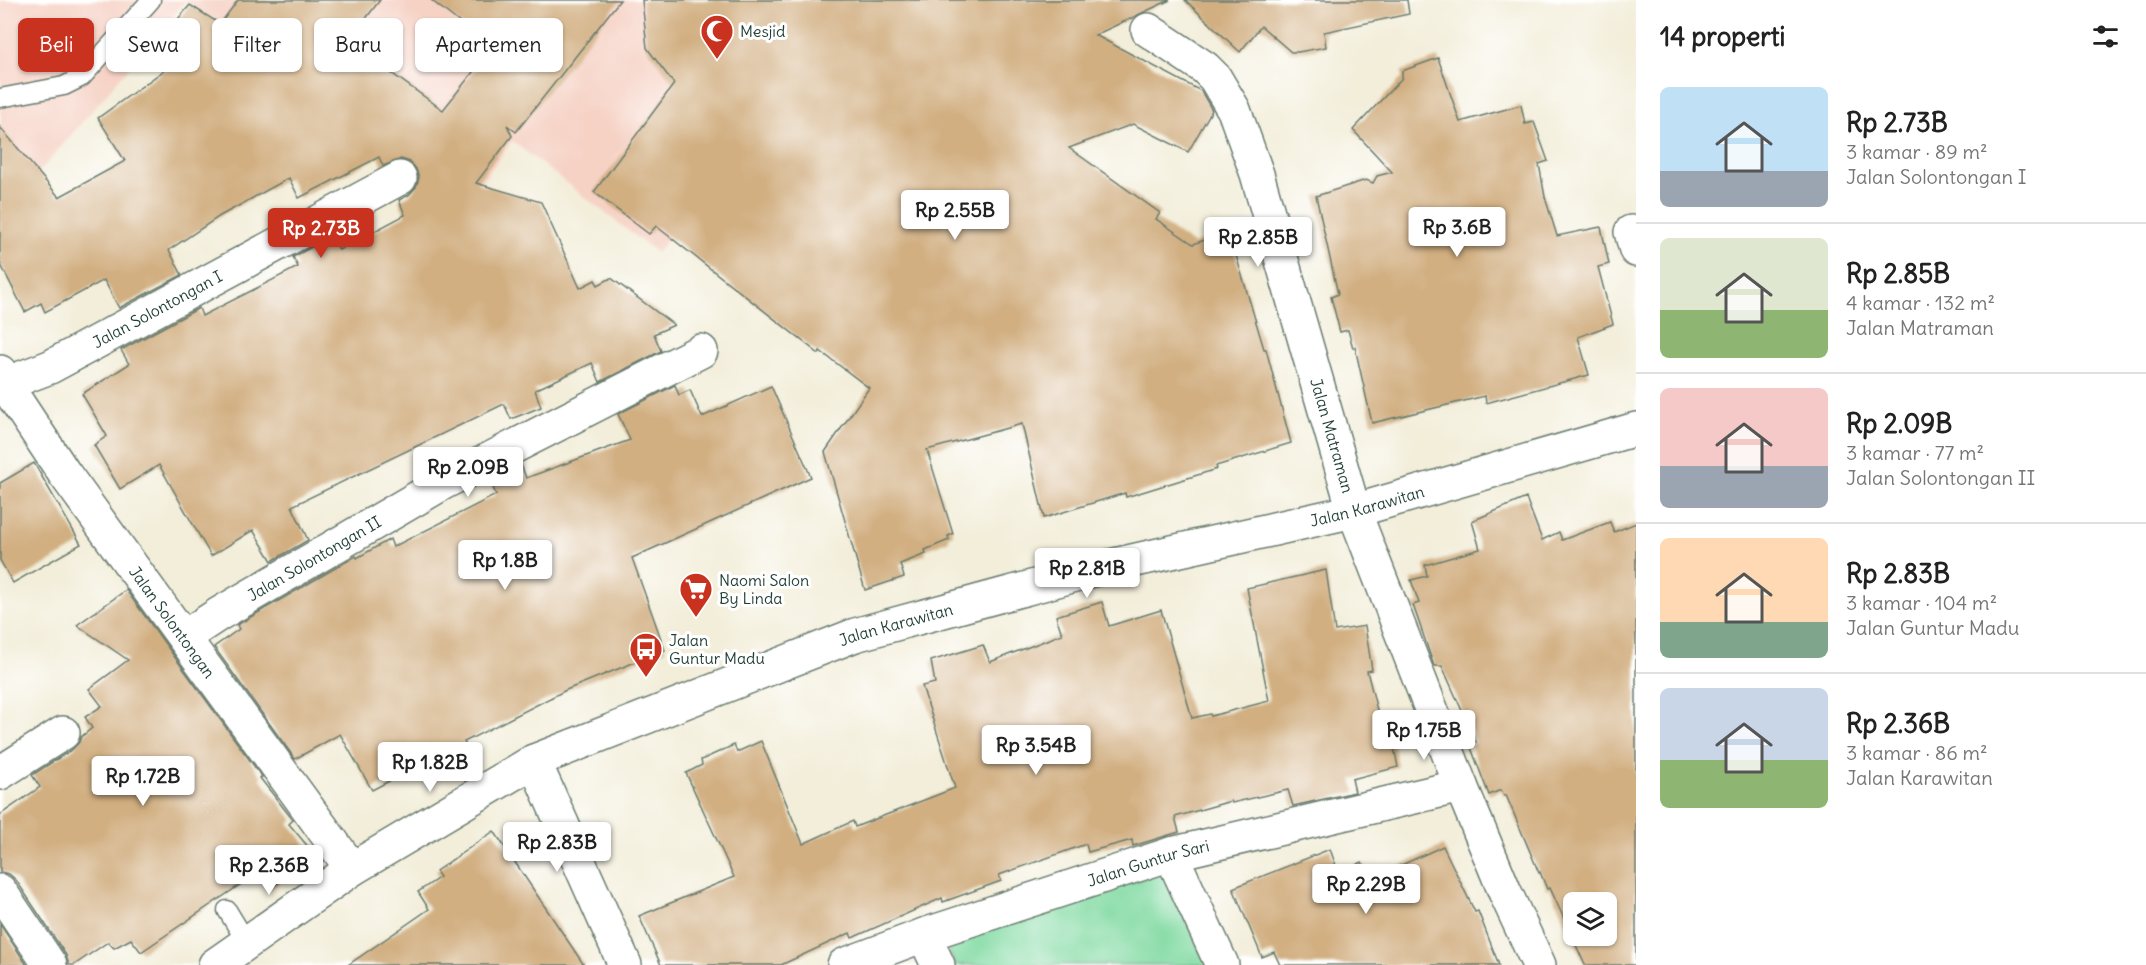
<!DOCTYPE html>
<html lang="id">
<meta charset="utf-8">
<style>
:root{--surface:#fff;--page:#f2f2f2;--text:#222;--muted:#767676;--line:#e0e0e0;--accent:#c8321e}
body{margin:0;font-family:Delius,sans-serif;background:var(--page);color:var(--text);height:100vh;display:flex;flex-direction:column;font-size:22px;white-space:nowrap}
*{box-sizing:border-box;margin:0}
p{font-size:20px;color:var(--muted)}
.icon{flex:none;width:33px;height:33px;fill:none;stroke:currentColor;stroke-width:2;stroke-linecap:round;stroke-linejoin:round}
.map{position:relative;flex:1;overflow:hidden}
.drawer{display:flex;flex-direction:column;background:var(--surface);width:510px}
.drawer>*{flex:none}
.hud{position:absolute;left:18px;top:18px;width:570px;height:54px;display:flex;gap:12px}
.fabs{position:absolute;left:1563px;top:892px;display:grid;gap:12px}
.fabs a{display:grid;place-items:center;width:54px;height:54px;border-radius:9px;background:var(--surface);box-shadow:0 2px 4px #0004;font-size:30px}
.price{position:absolute;translate:-50% -51px;padding:0 14px;border-radius:6px;background:#fff;color:#222;font-size:20px;line-height:39px;filter:drop-shadow(0 2px 3px #0008)}
.price::after{content:'';position:absolute;left:50%;top:36px;width:18px;height:14px;margin-left:-9px;background:inherit;clip-path:polygon(0 0,100% 0,50% 100%)}
.price.selected{background:var(--accent);color:#fff}
ul{padding:0;list-style:none}
li{display:flex;align-items:center;gap:18px;height:150px;padding:0 24px}
li+li{border-top:2px solid var(--line)}
li span{display:grid;place-items:center;flex:none;width:168px;height:120px;border-radius:9px;color:#555}
li>.icon{margin-inline-start:auto}
span .icon{width:72px;height:72px;fill:#fffc;stroke-width:1}
li b{font-size:26px}
h2{display:flex;justify-content:space-between;align-items:center;height:72px;padding:0 24px;font-size:26px}
.pill{padding:0 21px;border-radius:9px;background:var(--surface);box-shadow:0 2px 4px #0004;font-size:21px;line-height:54px}
.pill.selected{background:var(--accent);color:#fff}
main{display:flex;flex:1;min-height:0}
.map>svg:first-child{display:block}
.built{fill:#f6d2c5}
.green{fill:#7fd9a0;stroke:#4f8b6a;stroke-width:1.5}
.building{fill:#d1af81;fill-rule:evenodd}
.lines{fill:none;stroke-linecap:round;stroke-linejoin:round}
.service-casing{stroke:#697b6e;stroke-width:21}
.minor-casing{stroke:#697b6e;stroke-width:36}
.tertiary-casing{stroke:#697b6e;stroke-width:36}
.service{stroke:#fff;stroke-width:18}
.minor{stroke:#fff;stroke-width:33}
.tertiary{stroke:#fff;stroke-width:33}
.labels{text-anchor:middle;stroke-width:6;stroke-linejoin:round;paint-order:stroke}
.poi-label{font-size:16px;fill:#1f3d34;stroke:#fff;text-anchor:start}
.street-label{font-size:16px;fill:#1f3d34;stroke:#fff}
</style>
<main>
<div class="map">
<svg width="1636" height="965" viewBox="0 0 1636 965">
<rect width="100%" height="100%" fill="#fff"/>
<filter id="ink" filterUnits="userSpaceOnUse"><feTurbulence type="fractalNoise" baseFrequency=".0167" numOctaves="2"/><feDisplacementMap in="SourceGraphic" scale="12" xChannelSelector="R" yChannelSelector="G"/><feConvolveMatrix kernelMatrix="1 2 1 2 8 2 1 2 1" color-interpolation-filters="sRGB"/></filter>
<filter id="wash" filterUnits="userSpaceOnUse"><feTurbulence type="fractalNoise" baseFrequency=".008" numOctaves="4" result="noise"/><feDisplacementMap in="SourceGraphic" scale="24" xChannelSelector="R" yChannelSelector="G"/><feGaussianBlur stdDeviation="1.35" result="paint"/><feColorMatrix in="noise" values="0 0 0 0 0 0 0 0 0 0 0 0 0 0 0 0 0 1.4 0 .05"/><feComposite in="paint" operator="in"/></filter>
<g filter="url(#wash)">
<rect width="100%" height="100%" fill="#f3eeda"/>
<!-- built -->
<polygon class="built" points="0,0 855,0 657,253 512,141 474,193 186,1 0,218"/>
<!-- green -->
<polygon class="green" points="1163,872 1207,965 955,965 945,942"/>
<g id="blocks">
<!-- building -->
<g class="building">
<polygon points="238,0 380,0 348,42 443,110 492,48 431,0 620,0 516,132 507,125 512,136 476,183 541,202 580,288 595,280 598,285 611,278 674,325 654,334 661,351 600,382 592,363 535,390 541,407 511,419 504,404 292,506 308,540 272,561 253,530 211,556 159,465 120,489 94,445 107,436 82,394 129,364 121,350 199,308 202,316 298,267 293,257 332,236 339,250 405,215 399,200 409,195 416,187 419,178 416,169 410,162 401,159 383,166 379,157 299,198 289,178 220,216 169,250 182,275 119,308 104,280 45,312 41,303 25,312 0,263 0,127 59,197 125,161 98,118 174,63 165,52 175,40 167,32 190,5 220,24"/>
<polygon points="642,0 1170,0 1095,35 1201,91 1212,110 1188,152 1133,124 1069,148 1160,213 1156,219 1193,244 1229,232 1264,349 1266,349 1291,443 1216,466 1217,469 1126,497 1125,493 1044,518 1022,424 927,450 953,534 948,536 949,540 925,550 926,554 900,564 904,577 865,590 825,452 869,388 820,351 819,354 656,226 649,234 594,192 674,84 647,48"/>
<polygon points="1185,0 1407,0 1409,14 1324,32 1326,47 1298,52 1291,52 1261,26 1240,52"/>
<polygon points="1438,58 1460,122 1521,105 1525,124 1534,122 1548,161 1539,164 1545,197 1557,236 1601,227 1609,264 1598,267 1613,324 1578,337 1589,375 1486,403 1485,396 1372,423 1355,347 1353,348 1348,330 1340,332 1331,297 1338,294 1316,196 1366,180 1373,183 1377,176 1392,172 1353,130 1402,78 1402,71"/>
<polygon points="675,385 679,395 690,390 702,417 771,386 811,477 632,558 665,650 566,690 464,742 468,749 423,771 420,765 372,790 340,734 295,759 214,647 239,629 237,625 356,556 357,558 390,539 393,547 496,495 490,480 521,464 526,478 630,440 618,414"/>
<polygon points="34,463 81,544 13,583 0,560 0,483"/>
<path d="M1526,498l16,42 17,-8 3,8 48,-18 4,10 22,-9v442h-51l-35,-77 -3,1 -7,-17 -1,1 -33,-78 -2,1 -3,-6 -12,5 -19,-50 6,-3 -34,-76h-8l-21,-61 6,-2 -8,-23 16,-4 -2,-11 55,-16 -8,-28zM1574,903h32v33h-32z"/>
<polygon points="1326,570 1335,631 1365,626 1372,670 1367,671 1383,734 1391,733 1398,767 1352,779 1355,792 1293,806 1288,790 1232,803 1231,801 1175,817 1179,832 1133,846 1132,840 1088,852 1086,844 999,875 1001,881 943,902 942,898 852,938 850,933 781,965 661,965 639,916 734,877 686,773 702,765 701,760 734,745 737,752 761,741 803,844 853,821 855,827 955,788 922,686 935,683 931,661 983,645 990,662 1062,634 1056,616 1102,602 1109,626 1161,610 1192,718 1210,714 1211,716 1269,701 1247,588"/>
<polygon points="126,590 262,777 260,778 293,820 289,824 315,855 270,889 259,872 141,952 131,939 114,948 108,942 74,965 69,965 66,955 16,880 9,874 0,872 0,815 40,787 32,775 73,749 79,742 81,737 92,728 85,717 102,706 89,689 128,660 77,625"/>
<polygon points="494,831 584,965 348,965 429,909 418,892 440,877 436,871"/>
<polygon points="1443,846 1475,912 1478,911 1499,965 1280,965 1274,952 1262,957 1233,888 1330,849 1339,874 1362,862 1371,879"/>
<polygon points="0,924 27,965 0,965"/>
</g>
</g>
</g>
<g filter="url(#ink)">
<use href="#blocks" fill-opacity="0" stroke="#697b6e" stroke-width="1.5"/>
<g class="lines">
<defs>
<g id="service">
<polyline points="0,98 64,86 82,77 151,0"/>
<polyline points="227,910 247,943"/>
</g>
<g id="minor">
<path id="s1" d="M1148,30l57,38 10,10 19,32 23,64 97,337 107,275 44,106 34,73"/>
<polyline points="1631,232 1636,250"/>
<path id="s2" d="M5,384l45,-17 350,-189"/>
<path id="s3" d="M184,637l35,-23 224,-131 258,-132"/>
<polyline points="534,761 625,965"/>
<polyline points="0,773 63,733"/>
<polyline points="1171,854 1222,965"/>
<polyline points="0,891 50,965"/>
<polyline points="924,935 938,965"/>
<path id="s4" d="M844,965l80,-30 247,-81 290,-68"/>
</g>
<g id="tertiary">
<path id="s5" d="M0,372l5,12 59,89 288,396"/>
<path id="s6" d="M215,965l137,-96 182,-108 321,-126 250,-68 249,-56 282,-82"/>
</g>
</defs>
<!-- service casing -->
<use href="#service" class="service-casing"/>
<!-- minor casing -->
<use href="#minor" class="minor-casing"/>
<!-- tertiary casing -->
<use href="#tertiary" class="tertiary-casing"/>
<!-- service -->
<use href="#service" class="service"/>
<!-- minor -->
<use href="#minor" class="minor"/>
<!-- tertiary -->
<use href="#tertiary" class="tertiary"/>
</g>
</g>
<!-- icons -->
<defs>
<symbol id="mosque-pin" viewBox="-11 -11 22 30"><path d="M0 17L-7.5 6A9.5 9.5 0 1 1 7.5 6Z" fill="#c8321e" stroke="#fff"/><path d="M3.5-4.9A6 6 0 1 0 3.5 4.9A5 5 0 1 1 3.5-4.9Z" fill="#fff"/></symbol>
<symbol id="supermarket-pin" viewBox="-11 -11 22 30"><path d="M0 17L-7.5 6A9.5 9.5 0 1 1 7.5 6Z" fill="#c8321e" stroke="#fff"/><path d="M-6-5.5h2.5l.6 2H6L4.5 2H-2.5L-4.4-4H-6ZM-1.5 3.2a1.3 1.3 0 1 0 .1 0ZM3 3.2a1.3 1.3 0 1 0 .1 0Z" fill="#fff"/></symbol>
<symbol id="bus-pin" viewBox="-11 -11 22 30"><path d="M0 17L-7.5 6A9.5 9.5 0 1 1 7.5 6Z" fill="#c8321e" stroke="#fff"/><path d="M-5-6H5V4H4V6H2V4H-2V6H-4V4H-5ZM-3.5-4V0h7V-4ZM-3.5 1.2v1.5H-2V1.2ZM2 1.2v1.5H3.5V1.2Z" fill="#fff"/></symbol>
</defs>
<g fill-rule="evenodd">
<use href="#mosque-pin" x="698" y="12" width="38" height="52"/>
<use href="#supermarket-pin" x="677" y="570" width="38" height="52"/>
<use href="#bus-pin" x="627" y="630" width="38" height="52"/>
</g>
<g class="labels">
<!-- poi labels -->
<g class="poi-label">
<text x="740" y="37">Mesjid</text>
<text x="719" y="586">Naomi Salon<tspan x="719" dy="18">By Linda</tspan></text>
<text x="669" y="646">Jalan<tspan x="669" dy="18">Guntur Madu</tspan></text>
</g>
<!-- street labels -->
<g class="street-label">
<text dy="6" stroke="none"><textPath href="#s2" startOffset="170">Jalan Solontongan I</textPath></text>
<text dy="6" stroke="none"><textPath href="#s1" startOffset="460">Jalan Matraman</textPath></text>
<text dy="6" stroke="none"><textPath href="#s6" startOffset="1252">Jalan Karawitan</textPath></text>
<text dy="6" stroke="none"><textPath href="#s3" startOffset="152">Jalan Solontongan II</textPath></text>
<text dy="6" stroke="none"><textPath href="#s5" startOffset="304">Jalan Solontongan</textPath></text>
<text dy="6" stroke="none"><textPath href="#s6" startOffset="766">Jalan Karawitan</textPath></text>
<text dy="6" stroke="none"><textPath href="#s4" startOffset="321">Jalan Guntur Sari</textPath></text>
</g>
</g>
</svg>
<div class="fabs">
<a><svg class="icon" aria-label="layers" viewBox="0 0 24 24"><path d="M12 4l9 5-9 5-9-5zM3 14l9 5 9-5"/></svg></a>
</div>
<b class="price" style="left:955px;top:241px">Rp 2.55B</b>
<b class="price" style="left:1457px;top:258px">Rp 3.6B</b>
<b class="price selected" style="left:321px;top:259px">Rp 2.73B</b>
<b class="price" style="left:1258px;top:268px">Rp 2.85B</b>
<b class="price" style="left:468px;top:498px">Rp 2.09B</b>
<b class="price" style="left:505px;top:591px">Rp 1.8B</b>
<b class="price" style="left:1087px;top:599px">Rp 2.81B</b>
<b class="price" style="left:1424px;top:761px">Rp 1.75B</b>
<b class="price" style="left:1036px;top:776px">Rp 3.54B</b>
<b class="price" style="left:430px;top:793px">Rp 1.82B</b>
<b class="price" style="left:143px;top:807px">Rp 1.72B</b>
<b class="price" style="left:557px;top:873px">Rp 2.83B</b>
<b class="price" style="left:269px;top:896px">Rp 2.36B</b>
<b class="price" style="left:1366px;top:915px">Rp 2.29B</b>
<div class="hud">
<a class="pill selected">Beli</a>
<a class="pill">Sewa</a>
<a class="pill">Filter</a>
<a class="pill">Baru</a>
<a class="pill">Apartemen</a>
</div>
</div>
<section class="drawer">
<h2>14 properti<svg class="icon" aria-label="filters" viewBox="0 0 24 24"><path d="M4 7h16M4 17h16"/><circle cx="9" cy="7" r="2"/><circle cx="15" cy="17" r="2"/></svg></h2>
<ul>
<li><span style="background:linear-gradient(#bfe0f5 70%,#9aa5b1 0)"><svg class="icon" aria-label="home" viewBox="0 0 24 24"><path d="M3 11l9-7 9 7M6 9v11h12V9"/></svg></span><div><b>Rp 2.73B</b><p>3 kamar · 89 m²</p><p>Jalan Solontongan I</p></div></li>
<li><span style="background:linear-gradient(#dfe7d0 60%,#8fb573 0)"><svg class="icon" aria-label="home" viewBox="0 0 24 24"><path d="M3 11l9-7 9 7M6 9v11h12V9"/></svg></span><div><b>Rp 2.85B</b><p>4 kamar · 132 m²</p><p>Jalan Matraman</p></div></li>
<li><span style="background:linear-gradient(#f6c9c9 65%,#9aa5b1 0)"><svg class="icon" aria-label="home" viewBox="0 0 24 24"><path d="M3 11l9-7 9 7M6 9v11h12V9"/></svg></span><div><b>Rp 2.09B</b><p>3 kamar · 77 m²</p><p>Jalan Solontongan II</p></div></li>
<li><span style="background:linear-gradient(#ffd9b3 70%,#7fa58c 0)"><svg class="icon" aria-label="home" viewBox="0 0 24 24"><path d="M3 11l9-7 9 7M6 9v11h12V9"/></svg></span><div><b>Rp 2.83B</b><p>3 kamar · 104 m²</p><p>Jalan Guntur Madu</p></div></li>
<li><span style="background:linear-gradient(#c9d6e8 60%,#8fb573 0)"><svg class="icon" aria-label="home" viewBox="0 0 24 24"><path d="M3 11l9-7 9 7M6 9v11h12V9"/></svg></span><div><b>Rp 2.36B</b><p>3 kamar · 86 m²</p><p>Jalan Karawitan</p></div></li>
</ul>
</section>
</main>
